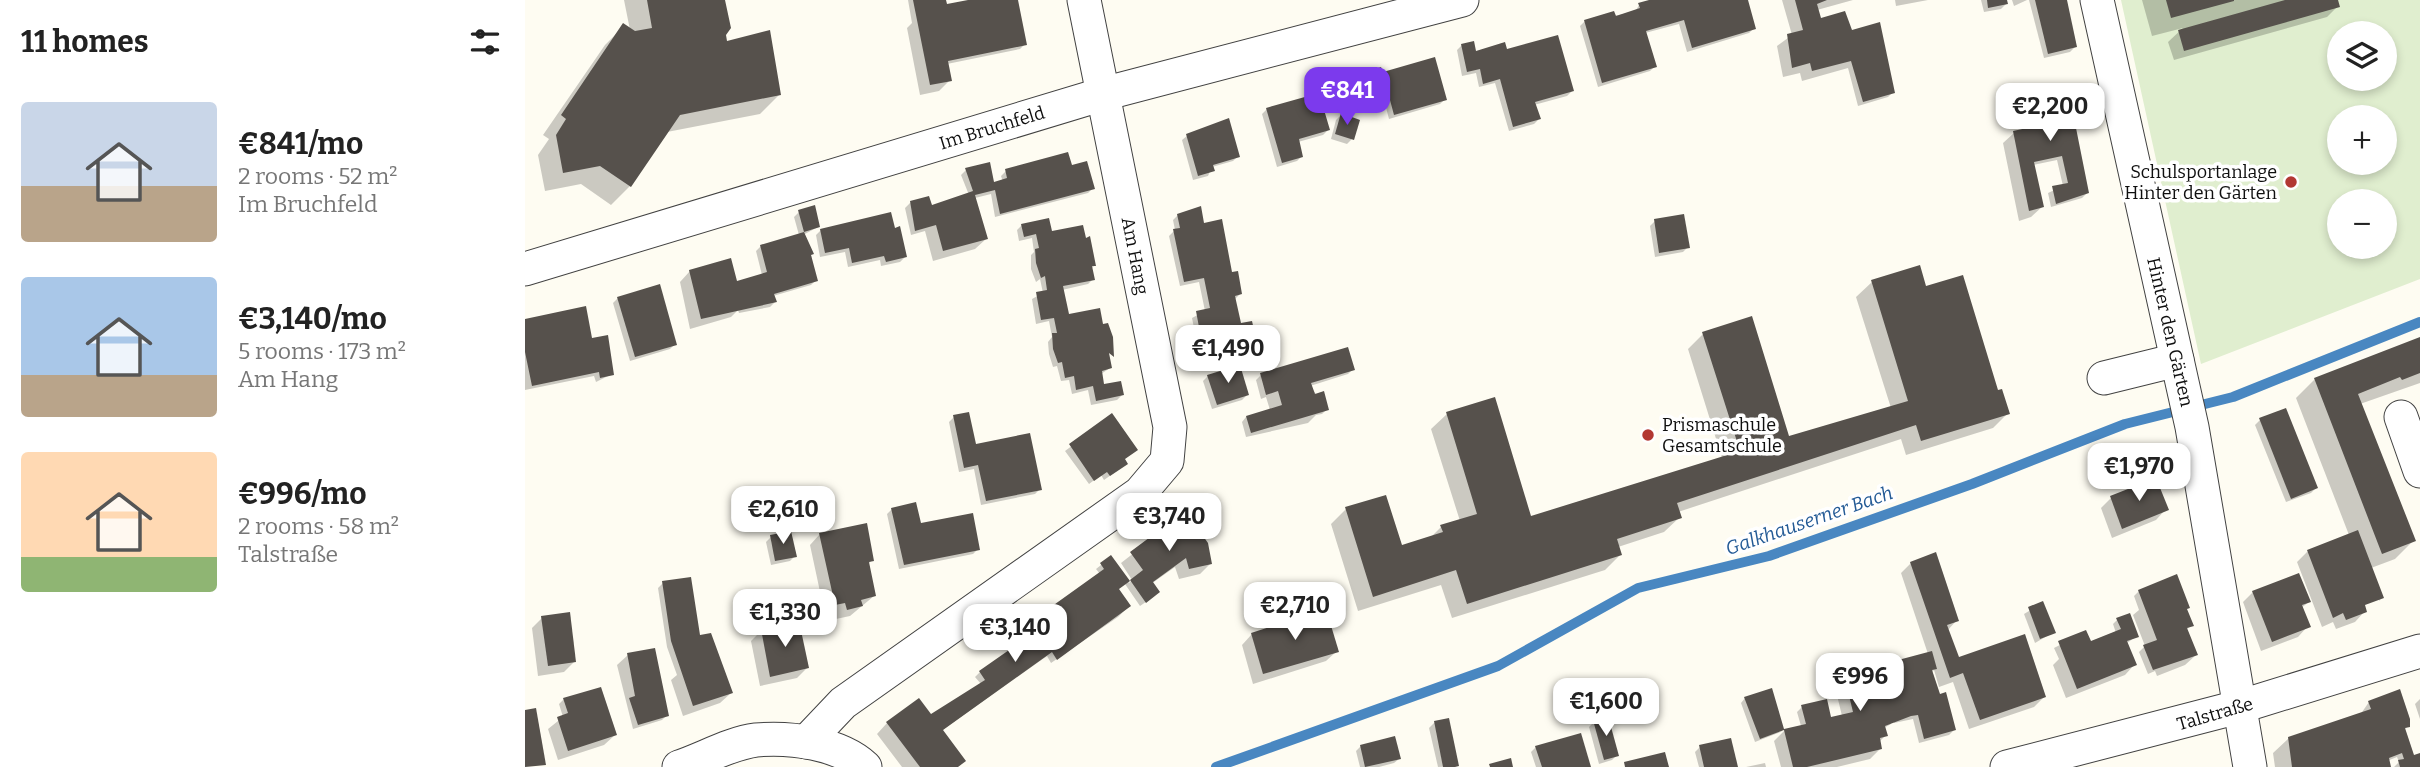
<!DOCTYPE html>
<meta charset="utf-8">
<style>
:root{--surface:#fff;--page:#f2f2f2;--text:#222;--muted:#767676;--accent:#7c3aed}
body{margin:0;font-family:Bitter,serif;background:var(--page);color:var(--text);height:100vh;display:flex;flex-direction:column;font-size:26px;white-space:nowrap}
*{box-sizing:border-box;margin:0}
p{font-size:23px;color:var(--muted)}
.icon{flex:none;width:38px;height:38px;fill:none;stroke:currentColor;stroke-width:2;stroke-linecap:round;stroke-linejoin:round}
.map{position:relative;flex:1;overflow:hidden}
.side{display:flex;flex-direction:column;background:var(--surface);width:525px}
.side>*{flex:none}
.fabs{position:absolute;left:1802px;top:21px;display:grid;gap:14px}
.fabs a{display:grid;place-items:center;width:70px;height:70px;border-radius:50%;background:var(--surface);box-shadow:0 4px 10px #0003;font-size:35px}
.price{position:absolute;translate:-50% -60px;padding:0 16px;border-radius:14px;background:#fff;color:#222;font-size:23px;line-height:46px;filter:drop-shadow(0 2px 4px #0008)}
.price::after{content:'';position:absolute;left:50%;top:42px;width:21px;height:16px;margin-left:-10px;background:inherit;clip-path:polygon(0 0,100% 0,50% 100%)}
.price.current{background:var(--accent);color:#fff}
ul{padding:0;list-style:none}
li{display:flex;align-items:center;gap:21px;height:175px;padding:0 21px}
li span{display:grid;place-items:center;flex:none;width:196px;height:140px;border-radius:7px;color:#555}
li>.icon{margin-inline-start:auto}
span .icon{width:84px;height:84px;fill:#fffc;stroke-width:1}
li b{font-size:30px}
h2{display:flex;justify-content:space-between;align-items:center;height:84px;padding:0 21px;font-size:30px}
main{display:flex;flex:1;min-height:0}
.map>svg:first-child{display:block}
.pitch{fill:#e0eecf;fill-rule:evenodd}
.shadow{fill:#0003}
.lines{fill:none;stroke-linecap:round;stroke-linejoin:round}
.stream{stroke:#4987c1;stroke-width:10}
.building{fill:#56514c}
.minor-casing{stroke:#424242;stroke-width:35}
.minor{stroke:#fff;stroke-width:33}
.poi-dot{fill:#b23833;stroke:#fff;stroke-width:2.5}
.labels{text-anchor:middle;stroke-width:7;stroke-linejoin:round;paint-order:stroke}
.street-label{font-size:18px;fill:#0f0f0f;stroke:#fff}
.poi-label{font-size:18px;fill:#0f0f0f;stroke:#fff;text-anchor:end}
.water-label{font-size:19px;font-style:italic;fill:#235a95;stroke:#fff}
</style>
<main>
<section class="side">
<h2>11 homes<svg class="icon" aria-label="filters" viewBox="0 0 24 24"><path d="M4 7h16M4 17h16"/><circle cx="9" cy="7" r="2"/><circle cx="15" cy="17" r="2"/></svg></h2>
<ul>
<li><span style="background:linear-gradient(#c9d6e8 60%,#b9a48a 0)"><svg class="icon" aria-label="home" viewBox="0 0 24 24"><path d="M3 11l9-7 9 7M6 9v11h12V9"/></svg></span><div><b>€841/mo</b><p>2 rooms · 52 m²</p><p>Im Bruchfeld</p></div></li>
<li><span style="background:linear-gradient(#a9c7e8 70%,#b9a48a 0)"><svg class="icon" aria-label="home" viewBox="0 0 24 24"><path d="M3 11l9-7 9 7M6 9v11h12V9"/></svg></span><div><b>€3,140/mo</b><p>5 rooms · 173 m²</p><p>Am Hang</p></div></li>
<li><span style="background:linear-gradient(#ffd9b3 75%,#8fb573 0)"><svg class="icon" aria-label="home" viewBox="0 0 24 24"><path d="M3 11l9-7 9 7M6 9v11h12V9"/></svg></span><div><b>€996/mo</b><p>2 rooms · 58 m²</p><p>Talstraße</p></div></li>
</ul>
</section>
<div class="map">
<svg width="1895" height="767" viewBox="0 0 1895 767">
<rect width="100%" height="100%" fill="#fefcf2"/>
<!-- pitch -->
<path class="pitch" d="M1596,0h299v279l-219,85zM1815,33h45v46h-45zM1815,117h45v46h-45zM1815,201h45v46h-45z"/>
<!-- shadow -->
<g class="shadow">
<polygon points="99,0 198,0 201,44 254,95 235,114 142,132 105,186 86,205 56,184 20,191 13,155 24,139 18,135 80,45 99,26 105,30"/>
<polygon points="383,0 419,0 420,6 452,0 491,0 500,44 495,49 422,64 425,80 414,91 395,95 382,28 387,23"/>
<polygon points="1131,0 1221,0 1229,28 1224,33 1162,52 1154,24 1120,33 1130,66 1125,71 1073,87 1055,26 1060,21 1110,12 1114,5"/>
<polygon points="1257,0 1328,0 1292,10 1295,20 1326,32 1368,92 1363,97 1333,106 1323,68 1277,81 1275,73 1258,77 1252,46 1267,35"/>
<polygon points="1370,0 1403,0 1371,6"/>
<polygon points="1456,0 1480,0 1481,4 1476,9 1459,12"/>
<polygon points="1487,0 1502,0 1489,6"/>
<polygon points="1504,0 1540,0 1550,47 1545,52 1519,58"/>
<polygon points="1617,0 1811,0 1813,6 1802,17 1649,60 1643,42 1658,28 1627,36"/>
<polygon points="937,45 950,53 980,52 1047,91 1042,96 1009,105 1014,119 1009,124 984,131 970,83 954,87 951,73 937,76 932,50"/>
<polygon points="840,73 857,75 920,99 915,104 864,119 860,104 843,109 835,78"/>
<polygon points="1496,94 1562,193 1557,198 1526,207 1523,193 1538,186 1532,160 1508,165 1517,207 1506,217 1494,221 1478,143 1489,133 1498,131 1491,99"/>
<polygon points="742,109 803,130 798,135 773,142 777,156 772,161 752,167 737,114"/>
<polygon points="816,115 827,139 822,144 806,139 811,120"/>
<polygon points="662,136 713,156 708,161 687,167 683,176 668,180 657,140"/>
<polygon points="441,170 467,185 478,182 476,176 481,171 568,188 563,193 470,217 466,194 450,198 461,239 450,249 408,261 400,231 386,235 380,208 385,203 405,207 444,195 436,175"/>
<polygon points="274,212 293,227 278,235 284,245 291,280 286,285 248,296 250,302 245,307 214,313 213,310 206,317 165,329 155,282 165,271 210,283 237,275 231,251 236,246 274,235 269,217"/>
<polygon points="653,215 677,225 706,274 715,294 710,299 714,325 730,342 725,347 675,358 667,318 680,311 674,282 655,286 644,236 650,230 648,220"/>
<polygon points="1130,221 1163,247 1158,252 1130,257 1125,226"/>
<polygon points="497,225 526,233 570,265 566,269 568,279 563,284 537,290 543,316 577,326 587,351 583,354 585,368 576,374 578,386 597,395 592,400 566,405 563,390 547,394 544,380 536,381 532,366 528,367 524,354 523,342 527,337 524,321 511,324 507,299 518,293 515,279 511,282 506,269 506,255 509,252 507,238 494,241 492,230"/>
<polygon points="296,230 380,257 375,262 356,266 355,260 323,267 320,252 295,257 291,235"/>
<polygon points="1347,282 1400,288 1483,413 1468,428 1381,455 1376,439 1153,512 1155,517 1139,532 1093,547 1095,555 1080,570 927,618 916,585 833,611 806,524 821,509 875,547 905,538 916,527 935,521 906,429 922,414 1005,518 1197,458 1163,349 1178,334 1262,438 1366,408 1331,297"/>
<polygon points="93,298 150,344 145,349 105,361 88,303"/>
<polygon points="0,320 66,340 87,374 71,382 69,376 0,390"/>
<polygon points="1895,338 1895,383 1835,404 1889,540 1870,559 1846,568 1857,597 1854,601 1854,598 1831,607 1840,611 1830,622 1811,629 1808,622 1797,627 1772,562 1782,552 1824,535 1771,398 1790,379"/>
<polygon points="828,369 823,374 785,386 802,409 797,414 791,415 783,423 721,437 717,422 721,417 745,410 741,397 736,399 731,380 736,375"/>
<polygon points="683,376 722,395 717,400 687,409 678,381"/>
<polygon points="587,416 598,460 596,468 579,480 576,475 564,484 540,451"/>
<polygon points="429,417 450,446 515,489 510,494 456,505 449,469 434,472 424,422"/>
<polygon points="1735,420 1791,488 1786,493 1761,502 1730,425"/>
<polygon points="1586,498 1641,509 1631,520 1587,538 1576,508"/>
<polygon points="367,509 395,525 453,549 448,554 374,569 362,514"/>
<polygon points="660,513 685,564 675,574 654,579 650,567 626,584 628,597 615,606 600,584 592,590 604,606 593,617 526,663 522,656 416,731 433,767 377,767 352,734 362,723 405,717 456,684 450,677 455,672 507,636 501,628 506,624 575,574 571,569 586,557 604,583 607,580 596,563"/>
<polygon points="295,534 347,560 343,564 349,596 325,616 311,619 310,612 300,615 285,545"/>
<polygon points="246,537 270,556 265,561 246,565 241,542"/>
<polygon points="1386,563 1432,620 1422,631 1432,659 1519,697 1509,707 1444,729 1428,682 1414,687 1409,670 1406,673 1429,730 1424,735 1394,743 1388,719 1369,723 1356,683 1361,680 1358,670 1362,665 1403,654 1376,573"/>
<polygon points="138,583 206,693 195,703 158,716 146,680 152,675 142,647 133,588"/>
<polygon points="1614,591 1667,625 1661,630 1671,655 1660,665 1632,676 1630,671 1623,674 1614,652 1620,646 1608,615 1614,610 1609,596"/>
<polygon points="1728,592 1784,602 1776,608 1783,626 1773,637 1736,651 1718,602"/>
<polygon points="1517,603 1529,632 1510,643 1499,614"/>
<polygon points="17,618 49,662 39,672 13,676 7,628"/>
<polygon points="1592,620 1612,636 1602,643 1610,664 1600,675 1541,698 1528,665 1534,659 1529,648 1560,632 1565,643 1591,633 1588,624"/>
<polygon points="236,631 282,668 272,678 235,686 226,641"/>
<polygon points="727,634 812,651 801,661 728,684 717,645"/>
<polygon points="103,655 142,715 137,720 108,729 92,665"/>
<polygon points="1321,681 1353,684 1366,724 1359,728 1361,735 1354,742 1355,749 1345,759 1312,767 1256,767 1249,741 1260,730 1276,726 1272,712 1277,707 1305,719 1317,716 1311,691"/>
<polygon points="1220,698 1253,732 1258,731 1230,742 1216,703"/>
<polygon points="39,699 90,735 79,745 33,760 23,729 38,717 34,704"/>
<polygon points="1895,699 1895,719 1890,704"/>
<polygon points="1844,702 1883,726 1879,730 1883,759 1895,755 1895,767 1869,767 1874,762 1872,757 1862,761 1865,767 1750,767 1748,753 1764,738 1835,715"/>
<polygon points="923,720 932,766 913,767 904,728 909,723"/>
<polygon points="1069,722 1092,755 1087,760 1074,764 1064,727"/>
<polygon points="836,746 874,759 869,763 854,767 835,767 831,751"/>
<polygon points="1011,747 1064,767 1011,767 1006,752"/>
<polygon points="1175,747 1211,767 1174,767 1170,752"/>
<polygon points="1240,763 1241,767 1221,767"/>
</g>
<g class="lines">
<!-- stream -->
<polyline class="stream" points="691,767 973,666 1113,588 1244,556 1447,484 1600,424 1708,397 1895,322"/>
</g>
<!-- building -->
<g class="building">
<polygon points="122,0 200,0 206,28 201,35 202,41 245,30 256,95 155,115 106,187 75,166 38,173 31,135 41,119 36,115 98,23 110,31 127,28"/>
<polygon points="388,0 421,0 422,4 443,0 493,0 502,45 423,61 427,81 405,85"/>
<polygon points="1124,0 1223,0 1231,29 1167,48 1159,20 1121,31 1132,67 1077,83 1059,20 1089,11 1091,16 1115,8 1113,3"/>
<polygon points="1270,0 1302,0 1292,4 1296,18 1320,11 1327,30 1355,22 1370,93 1338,102 1326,61 1287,71 1285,63 1267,68 1262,34 1278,30"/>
<polygon points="1462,0 1482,0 1483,4 1463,8"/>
<polygon points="1510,0 1542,0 1552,47 1523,54"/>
<polygon points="1641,0 1709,0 1709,1 1646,18"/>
<polygon points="1760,0 1813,0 1815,7 1659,51 1653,30"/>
<polygon points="1033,35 1049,91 1010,102 1016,119 988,127 975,79 958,84 955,69 942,72 936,44 949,41 951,51 980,42 982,49"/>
<polygon points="910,57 922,100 869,115 865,100 848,105 839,72 856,67 858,72"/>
<polygon points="1542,83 1564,193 1531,204 1527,186 1543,183 1537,156 1509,162 1519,207 1504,211 1488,131 1502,128 1495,93"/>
<polygon points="794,93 805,130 774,139 778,157 757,163 741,108"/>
<polygon points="816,113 835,120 829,140 810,134"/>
<polygon points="704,118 715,157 688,165 690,171 673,176 661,134"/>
<polygon points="543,152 547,165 562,161 570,189 475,214 470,190 450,195 463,239 418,251 411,225 390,231 385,201 404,196 407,205 448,191 440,168 465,162 469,182 482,178 480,169"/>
<polygon points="290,205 295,227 279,232 289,254 286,255 293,281 249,294 252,302 176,319 164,270 206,258 212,281 242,272 235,245 279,232 273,210"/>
<polygon points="676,206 679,223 697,219 707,272 713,271 717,294 710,296 716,323 727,321 732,343 679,354 671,311 685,308 679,278 659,282 648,229 655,228 652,214"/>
<polygon points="366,212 370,228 375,226 382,257 361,262 359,256 327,263 324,248 300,253 295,229"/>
<polygon points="1159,214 1165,248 1134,253 1129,219"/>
<polygon points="524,218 527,231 558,225 561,238 565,236 571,266 567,266 570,280 538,286 544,314 575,308 578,324 583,323 588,337 589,357 584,353 587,368 577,371 579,384 596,381 599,395 571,401 568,386 551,390 549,376 540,378 537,362 533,363 528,349 527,333 532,333 529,318 516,320 511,292 522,290 520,276 516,278 511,263 510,249 514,248 511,234 499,237 496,224"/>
<polygon points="1395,265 1401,286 1438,275 1473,390 1477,389 1485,414 1396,441 1391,425 1152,503 1157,518 1092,539 1097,555 942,604 931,570 848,597 820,507 861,495 877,545 918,532 915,525 952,514 921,412 970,397 1006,516 1215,451 1177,332 1227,316 1264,436 1383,401 1346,280"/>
<polygon points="135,284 152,345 110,357 92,297"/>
<polygon points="61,306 67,338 83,335 89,375 75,378 74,372 7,386 0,352 0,319"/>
<polygon points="1895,337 1895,373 1877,380 1875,377 1833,394 1891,541 1857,554 1789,378"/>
<polygon points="823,347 830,370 786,383 790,394 799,391 804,410 726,433 721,416 757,405 753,391 741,395 735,373"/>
<polygon points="715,365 724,395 692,405 682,375"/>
<polygon points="1761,408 1793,488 1766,499 1734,418"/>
<polygon points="444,412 451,444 505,433 517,490 461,501 453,465 439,468 428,415"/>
<polygon points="587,413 613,450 600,459 603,464 585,476 582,472 569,481 544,444"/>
<polygon points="1631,478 1644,510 1597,529 1585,496"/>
<polygon points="391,502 396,523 448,513 455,550 379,565 366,508"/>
<polygon points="660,511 683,543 687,564 664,569 661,558 628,582 635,592 621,603 605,580 618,570 605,552 640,526 640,519 647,521"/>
<polygon points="342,523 349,561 344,562 351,596 336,600 338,606 322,610 320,603 310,605 294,533"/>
<polygon points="1833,530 1859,598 1840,605 1842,612 1821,620 1818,613 1808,618 1782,550"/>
<polygon points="266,531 272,557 250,561 245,535"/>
<polygon points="1411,552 1434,621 1422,625 1434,657 1500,634 1521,697 1455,720 1438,673 1425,678 1385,562"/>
<polygon points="586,555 605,581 594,589 606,606 532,660 527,652 418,730 441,761 433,767 395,767 361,722 394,698 406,714 460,680 454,671 511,631 505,622 579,569 575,563"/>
<polygon points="1774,573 1786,602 1777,605 1786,627 1747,642 1727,591"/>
<polygon points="1652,574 1665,608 1662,609 1669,626 1662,628 1673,655 1628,670 1618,645 1632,640 1613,590"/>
<polygon points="166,577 175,635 186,633 208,693 168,706 146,641 137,581"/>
<polygon points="1518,601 1531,633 1515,639 1503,607"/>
<polygon points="801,609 814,652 738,674 726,633"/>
<polygon points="45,612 51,662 23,666 16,616"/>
<polygon points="1605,613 1614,637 1602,641 1612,665 1552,689 1533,641 1561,630 1566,641 1596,629 1591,618"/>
<polygon points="274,621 284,668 245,677 236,629"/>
<polygon points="130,648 144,716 113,725 104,698 110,696 102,653"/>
<polygon points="1407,651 1412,669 1407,670 1415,694 1421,692 1431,730 1399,739 1393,715 1386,716 1360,726 1363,736 1355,738 1357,749 1282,767 1268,767 1259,730 1235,739 1219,697 1247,688 1259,729 1281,724 1276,705 1302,699 1306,717 1328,712 1320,679 1350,672 1353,680 1366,677 1362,663"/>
<polygon points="76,687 92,735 43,751 32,717 43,713 38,698"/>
<polygon points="1875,689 1885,719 1885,727 1880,728 1889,755 1895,753 1895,767 1875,767 1873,760 1879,759 1877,753 1864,758 1866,767 1767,767 1763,737 1846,709 1843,701"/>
<polygon points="11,708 21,765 0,767 0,710"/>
<polygon points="1083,716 1094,756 1079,760 1068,720"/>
<polygon points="924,718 934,766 930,767 918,767 909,721"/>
<polygon points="1056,733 1066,767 1017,767 1010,746"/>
<polygon points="870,736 876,759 840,767 835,745"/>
<polygon points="1206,738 1213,767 1179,767 1174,745"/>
<polygon points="1140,752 1144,767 1100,767 1099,762"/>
<polygon points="986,758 988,767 965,767 964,764"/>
</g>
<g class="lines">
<defs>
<g id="minor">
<polyline points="1572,0 1667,427 1725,767"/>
<polyline points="0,269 578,94 937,0"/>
<polyline points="1579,378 1652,360"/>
<polyline points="1876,417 1895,471"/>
<polyline points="281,742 318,703 615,493 642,461 645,427 559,0"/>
<path d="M154,767c24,-8 52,-24 77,-27 35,-3 83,3 109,27"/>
<polyline points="1482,767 1717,706 1895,651"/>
</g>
</defs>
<!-- minor casing -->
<use href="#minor" class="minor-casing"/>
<!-- minor -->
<use href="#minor" class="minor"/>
</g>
<!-- markers -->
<g class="poi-dot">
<circle cx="1766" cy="182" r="7"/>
<circle cx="1123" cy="435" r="7"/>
</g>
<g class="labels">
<!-- street labels -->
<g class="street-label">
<text transform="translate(467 128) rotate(-17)" y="6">Im Bruchfeld</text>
<text transform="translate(610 256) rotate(79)" y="6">Am Hang</text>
<text transform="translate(1645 332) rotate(77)" y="6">Hinter den Gärten</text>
<text transform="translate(1690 714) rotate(-16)" y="6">Talstraße</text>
</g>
<!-- poi labels -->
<g class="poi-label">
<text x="1752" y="178">Schulsportanlage<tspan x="1752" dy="21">Hinter den Gärten</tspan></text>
<text x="1137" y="431" text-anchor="start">Prismaschule<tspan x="1137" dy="21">Gesamtschule</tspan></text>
</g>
<!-- water labels -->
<g class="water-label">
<text transform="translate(1284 520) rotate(-19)" y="7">Galkhauserner Bach</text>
</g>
</g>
</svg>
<div class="fabs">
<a><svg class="icon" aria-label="layers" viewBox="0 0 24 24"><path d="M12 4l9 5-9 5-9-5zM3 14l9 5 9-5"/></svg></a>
<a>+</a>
<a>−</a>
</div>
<b class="price current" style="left:822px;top:127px">€841</b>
<b class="price" style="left:1525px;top:143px">€2,200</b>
<b class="price" style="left:703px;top:385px">€1,490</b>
<b class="price" style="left:1614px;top:503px">€1,970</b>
<b class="price" style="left:258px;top:546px">€2,610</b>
<b class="price" style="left:644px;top:553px">€3,740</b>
<b class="price" style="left:770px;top:642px">€2,710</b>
<b class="price" style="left:260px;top:649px">€1,330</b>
<b class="price" style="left:490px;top:664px">€3,140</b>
<b class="price" style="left:1335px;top:713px">€996</b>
<b class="price" style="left:1081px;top:738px">€1,600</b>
</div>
</main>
